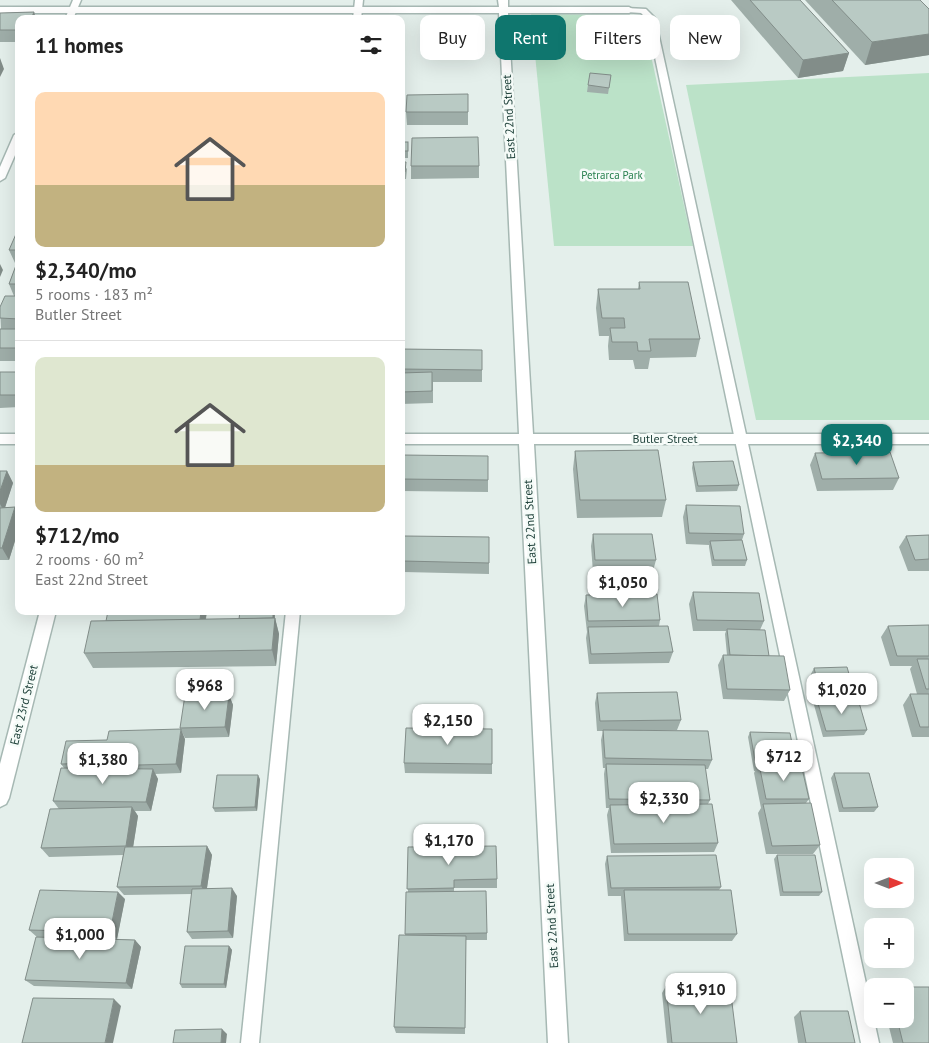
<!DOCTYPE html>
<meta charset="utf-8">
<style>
:root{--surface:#fff;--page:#f2f2f2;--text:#222;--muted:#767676;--line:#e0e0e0;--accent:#0f766e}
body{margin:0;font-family:"PT Sans",sans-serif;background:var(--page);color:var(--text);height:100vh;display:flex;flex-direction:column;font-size:19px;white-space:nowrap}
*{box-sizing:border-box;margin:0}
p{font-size:16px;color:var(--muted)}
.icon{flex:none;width:28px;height:28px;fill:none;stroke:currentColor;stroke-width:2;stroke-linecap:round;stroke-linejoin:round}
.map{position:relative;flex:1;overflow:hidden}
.side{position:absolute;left:15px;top:15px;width:390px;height:600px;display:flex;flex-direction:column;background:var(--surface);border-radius:10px;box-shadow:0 5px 20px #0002}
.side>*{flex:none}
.top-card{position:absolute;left:420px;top:15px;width:434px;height:45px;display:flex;gap:10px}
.needle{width:32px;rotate:90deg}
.buttons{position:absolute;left:864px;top:858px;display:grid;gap:10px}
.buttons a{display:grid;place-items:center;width:50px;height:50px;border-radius:10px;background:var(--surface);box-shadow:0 5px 20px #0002;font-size:25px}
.price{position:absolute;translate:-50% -42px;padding:0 11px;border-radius:10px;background:#fff;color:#222;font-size:16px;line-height:32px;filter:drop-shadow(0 1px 2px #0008)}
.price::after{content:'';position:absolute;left:50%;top:30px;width:15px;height:11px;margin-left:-8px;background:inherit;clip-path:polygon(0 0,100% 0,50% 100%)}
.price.current{background:var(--accent);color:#fff}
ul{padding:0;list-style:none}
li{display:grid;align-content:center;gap:10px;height:265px;padding:0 20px}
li+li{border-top:1px solid var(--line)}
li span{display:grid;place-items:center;height:155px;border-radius:10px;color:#555}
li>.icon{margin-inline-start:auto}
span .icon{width:90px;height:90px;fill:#fffc;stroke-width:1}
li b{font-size:21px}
h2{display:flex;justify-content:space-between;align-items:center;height:60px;padding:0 20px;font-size:21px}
.chip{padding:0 18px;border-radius:10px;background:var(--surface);box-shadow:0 5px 20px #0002;font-size:18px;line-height:45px}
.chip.current{background:var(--accent);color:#fff}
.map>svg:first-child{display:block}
.green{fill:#bbe2c8}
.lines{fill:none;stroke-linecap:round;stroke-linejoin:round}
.lane-casing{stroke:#a6b8b3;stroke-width:3}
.street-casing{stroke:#a6b8b3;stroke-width:3}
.lane{fill:#fff;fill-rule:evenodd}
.street{fill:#fff;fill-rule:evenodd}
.wall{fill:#9faea9}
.shaded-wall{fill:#828d89}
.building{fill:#b9cac4;stroke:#828d89}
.labels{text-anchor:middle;stroke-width:5;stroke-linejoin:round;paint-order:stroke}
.far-park-label{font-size:11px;fill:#267f4d;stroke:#f5fbf8}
.street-label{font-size:12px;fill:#21433c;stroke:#f5fbf8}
</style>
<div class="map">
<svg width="929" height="1043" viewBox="0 0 929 1043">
<rect width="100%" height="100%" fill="#e4efeb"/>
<!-- green -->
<g class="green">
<polygon points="531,14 642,15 693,246 554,246"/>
<polygon points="929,73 929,420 756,420 686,85"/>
</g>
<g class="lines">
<defs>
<g id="lane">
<polygon points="73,0 81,0 73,19 65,19"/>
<polygon points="355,0 363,0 361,19 353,19"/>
<polygon points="626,8 646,9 655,18 879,1043 861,1043 647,19 641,13 626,12"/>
<polygon points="19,132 19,146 5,178 0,181 0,167 14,135"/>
<polygon points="286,611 300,611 259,1043 241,1043"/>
</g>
<g id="street">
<polygon points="498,0 508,0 508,7 629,7 634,10 629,13 508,13 533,434 929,434 929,444 534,444 568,1043 548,1043 519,444 401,444 401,434 519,434 499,13 0,13 0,7 499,7"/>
<rect x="0" y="434" width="19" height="10"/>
<polygon points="40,611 56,611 9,798 6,804 0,807 0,764"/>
</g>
</defs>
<!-- lane casing -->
<use href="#lane" class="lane-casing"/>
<!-- street casing -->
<use href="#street" class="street-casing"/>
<!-- lane -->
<use href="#lane" class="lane"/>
<!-- street -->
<use href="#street" class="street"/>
</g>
<!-- wall -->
<g class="wall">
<polygon points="731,0 800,0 849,53 843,71 798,78"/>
<polygon points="805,0 920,0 929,9 929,55 865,65"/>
<polygon points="34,12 36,19 19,19 19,42 0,42 0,13"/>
<polygon points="611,75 608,94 587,92 588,85"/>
<polygon points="468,94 468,125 407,125 406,112"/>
<polygon points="401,142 408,148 408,158 401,158"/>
<polygon points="401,162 407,169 406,179 401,179"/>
<polygon points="411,166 479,166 479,178 411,179"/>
<polygon points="19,234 19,361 0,361 0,329 1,329 0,307 14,296 9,284 17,263 15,263 9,250"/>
<polygon points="639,282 700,339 696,357 650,358 648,369 635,369 633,360 609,360 608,346 609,336 599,336 596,308 598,289 638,289"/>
<polygon points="401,349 482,350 482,382 433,382 433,403 401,404"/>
<polygon points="0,372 19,372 19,407 0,408"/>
<polygon points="575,451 666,500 662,517 577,518 573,469"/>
<polygon points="815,453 899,478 893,490 817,491 810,465"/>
<polygon points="401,455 488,480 488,492 401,491"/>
<polygon points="693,462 739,485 737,491 696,492 692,468"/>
<polygon points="0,471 7,471 13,483 5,507 15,507 19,515 19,528 9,560 0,560"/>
<polygon points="686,505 744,534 742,540 747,560 745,566 712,566 709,547 709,545 686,544 683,517"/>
<polygon points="593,534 656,560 653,571 593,572 591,546"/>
<polygon points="929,535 929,571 908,571 899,547 906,536"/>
<polygon points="489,537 489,574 404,572 403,561"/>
<polygon points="693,592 764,621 760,630 769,656 790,690 784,701 723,699 718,665 723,655 727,655 725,634 726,631 693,631 689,604"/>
<polygon points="586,595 660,620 659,626 673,652 669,663 589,664 586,638 587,632 584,606"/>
<polygon points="207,611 206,619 239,619 240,611 275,611 275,618 279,634 276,666 93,668 84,653 106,621"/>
<polygon points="929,625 929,737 912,737 903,705 910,694 917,694 910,669 912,666 890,666 881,637 888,626"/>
<polygon points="814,668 855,695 852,699 867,730 864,735 823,737 814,705 818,700 811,674"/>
<polygon points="597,693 681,720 677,730 641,730 712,760 708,769 705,769 710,800 708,804 718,843 714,852 611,853 607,815 609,808 606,808 604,774 605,768 603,768 601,740 603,731 597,731 595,703"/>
<polygon points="229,695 233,705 229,737 185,738 180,728"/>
<polygon points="750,732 796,764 809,799 806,803 820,845 813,854 766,854 758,813 761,808 754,773 755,771 754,771 748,737"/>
<polygon points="185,739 181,773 155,774 158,779 151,811 135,811 138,816 133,847 207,846 212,855 207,888 237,896 233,938 192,939 187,932 192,894 124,895 117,887 123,855 49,857 41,848 59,809 53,801 64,768 61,764"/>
<polygon points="404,763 492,764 492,774 405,773"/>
<polygon points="834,773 878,807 874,812 839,812 831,778"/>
<polygon points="260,779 257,811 215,812 213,808"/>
<polygon points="408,847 497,879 497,888 454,888 454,891 487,933 487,940 466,940 465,1034 396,1033 394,1027 405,935 408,892"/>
<polygon points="777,855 822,892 819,896 780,896 774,859"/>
<polygon points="607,856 721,887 719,890 737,934 732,941 624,941 621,898 621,896 608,896 605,864"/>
<polygon points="125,899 117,939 135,940 141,947 132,989 34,986 25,980 37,937 29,930"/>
<polygon points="229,946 232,950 226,988 182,988 180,984"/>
<polygon points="666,986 737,1043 667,1043 662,993"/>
<polygon points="800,1011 855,1043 798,1043 794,1017"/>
<polygon points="887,1019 905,1019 929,1043 893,1043"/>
</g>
<!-- shaded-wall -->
<g class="shaded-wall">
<polygon points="34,12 36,19 31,19"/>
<polygon points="929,34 929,55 865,65 872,42"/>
<polygon points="849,53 843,71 798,78 803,60"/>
<polygon points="0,58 4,69 0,77"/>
<polygon points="0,264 3,270 0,277"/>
<polygon points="7,471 13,483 4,511 0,504 0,491"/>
<polygon points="15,507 19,515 19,528 9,560 2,548"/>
<polygon points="201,611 207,611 203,634 199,623"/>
<polygon points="273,611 275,611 274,628 272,623"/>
<polygon points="275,618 279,634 276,666 272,650"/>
<polygon points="229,695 233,705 229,737 225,727"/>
<polygon points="181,729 185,739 181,773 176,764"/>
<polygon points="153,769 158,779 151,811 146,802"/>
<polygon points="258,775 260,779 257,811 255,807"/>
<polygon points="132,807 138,816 132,854 126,846"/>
<polygon points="207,846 212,855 206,894 201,886"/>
<polygon points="232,888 237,896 233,938 228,931"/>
<polygon points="118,892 125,899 117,939 110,932"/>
<polygon points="135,940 141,947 132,989 126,983"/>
<polygon points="229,946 232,950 226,988 224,984"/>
<polygon points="114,999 121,1006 113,1043 105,1043"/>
<polygon points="222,1029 227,1034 226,1043 221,1043"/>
</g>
<!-- building -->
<g class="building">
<polygon points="750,0 800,0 849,53 803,60"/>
<polygon points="832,0 920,0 929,9 929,34 872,42"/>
<polygon points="34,12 31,19 19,19 19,30 0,30 0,13"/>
<polygon points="590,73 611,75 609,88 588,85"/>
<polygon points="468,94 468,112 406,112 407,95"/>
<polygon points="478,137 479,166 411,166 412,138"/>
<rect x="401" y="142" width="7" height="9"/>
<polygon points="401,162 406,162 405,172 401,172"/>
<polygon points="16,234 19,234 19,250 9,250"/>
<polygon points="18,260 19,284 9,284"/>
<polygon points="639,282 688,282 700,339 649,339 651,351 638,351 637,342 612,342 610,328 625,328 624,318 602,318 598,289 640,289"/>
<polygon points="5,296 19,296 19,319 0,318 0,307"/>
<rect x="0" y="329" width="19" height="19"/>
<polygon points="401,349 482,350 482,370 401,369"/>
<rect x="0" y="372" width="19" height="23"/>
<polygon points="432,372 432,391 401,392 401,373"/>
<polygon points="658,450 666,500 580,500 575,451"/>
<polygon points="890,452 899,478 822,479 815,453"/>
<polygon points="401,455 488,456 488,480 401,479"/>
<polygon points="733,461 739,485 698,486 693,462"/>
<polygon points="0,471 7,471 0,491"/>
<polygon points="686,505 740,506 744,534 689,533"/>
<polygon points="15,507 2,548 0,548 0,508"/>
<polygon points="593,534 652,534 656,560 595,560"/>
<polygon points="929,535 929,559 915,560 906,536"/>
<polygon points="404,536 489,537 489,563 403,561"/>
<polygon points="742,540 747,560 714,560 710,541"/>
<polygon points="693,592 759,593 764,621 697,620"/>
<polygon points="657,594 660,620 588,621 586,595"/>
<polygon points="108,611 201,611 200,620 106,621"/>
<polygon points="240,611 273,611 273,618 239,619"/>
<polygon points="275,618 272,650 84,653 91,621"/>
<polygon points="929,625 929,656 897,656 888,626"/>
<polygon points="668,626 673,652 591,654 588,627"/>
<polygon points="727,629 765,630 769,656 730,655"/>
<polygon points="723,655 784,656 790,690 727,689"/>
<polygon points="917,659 929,659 929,689 926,689"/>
<polygon points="847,667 855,695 821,696 814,668"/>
<polygon points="677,692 681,720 600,721 597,693"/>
<polygon points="910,694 929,694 929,727 920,727"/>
<polygon points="185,695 229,695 225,727 180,728"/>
<polygon points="858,699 867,730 826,731 817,700"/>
<polygon points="406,728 492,729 492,764 404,763"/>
<polygon points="181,729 176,764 100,766 100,763 61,764 66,741 107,740 109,731"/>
<polygon points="603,730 708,731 712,760 605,758"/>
<polygon points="750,732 790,733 796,764 759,764 758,766 756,766"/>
<polygon points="606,764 705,765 710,800 609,799"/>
<polygon points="759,764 801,764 809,799 766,799"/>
<polygon points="61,768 153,769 146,802 53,801"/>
<polygon points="834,773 869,773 878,807 843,808"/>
<polygon points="217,775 258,775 255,807 213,808"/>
<polygon points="811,803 820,845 772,846 763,804"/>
<polygon points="712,804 718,843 614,844 610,805"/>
<polygon points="132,807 126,846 41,848 50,809"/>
<polygon points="207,846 201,886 117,887 125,847"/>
<polygon points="496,846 497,879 454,880 454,888 407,889 408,847"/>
<polygon points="716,855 721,887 611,888 607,856"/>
<polygon points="777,855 815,855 822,892 783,892"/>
<polygon points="232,888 228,931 187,932 192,889"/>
<polygon points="40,890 118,892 110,932 29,930"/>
<polygon points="624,890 731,890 737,934 628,934"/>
<polygon points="486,891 487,933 405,934 406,892"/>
<polygon points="399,935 466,936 465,1028 394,1027"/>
<polygon points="36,937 135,940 126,983 25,980"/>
<polygon points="185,946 229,946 224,984 180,984"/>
<polygon points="666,986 730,987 737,1043 672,1043"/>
<polygon points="905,987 929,987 929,1043 903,1043 897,1019 905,1019"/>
<polygon points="33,998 114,999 105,1043 22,1043"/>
<polygon points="800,1011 848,1011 855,1043 806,1043"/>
<polygon points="222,1029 221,1043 173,1043 175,1030"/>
</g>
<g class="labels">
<!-- far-park labels -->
<g class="far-park-label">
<text x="612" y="179">Petrarca Park</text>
</g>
<!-- street labels -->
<g class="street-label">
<text transform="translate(509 117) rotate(-93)" y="4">East 22nd Street</text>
<text x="665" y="443">Butler Street</text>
<text transform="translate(530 522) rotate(-93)" y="4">East 22nd Street</text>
<text transform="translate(24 705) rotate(-76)" y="4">East 23rd Street</text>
<text transform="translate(552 926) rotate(-93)" y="4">East 22nd Street</text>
</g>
</g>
</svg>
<div class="buttons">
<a><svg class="needle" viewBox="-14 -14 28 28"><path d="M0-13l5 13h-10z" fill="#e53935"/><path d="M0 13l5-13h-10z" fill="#767676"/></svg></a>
<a>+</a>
<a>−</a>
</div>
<b class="price current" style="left:857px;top:466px">$2,340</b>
<b class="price" style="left:623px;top:608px">$1,050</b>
<b class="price" style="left:205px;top:711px">$968</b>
<b class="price" style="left:842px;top:715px">$1,020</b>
<b class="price" style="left:448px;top:746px">$2,150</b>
<b class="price" style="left:784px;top:782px">$712</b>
<b class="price" style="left:103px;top:785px">$1,380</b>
<b class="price" style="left:664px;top:824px">$2,330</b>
<b class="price" style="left:449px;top:866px">$1,170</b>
<b class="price" style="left:80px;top:960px">$1,000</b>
<b class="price" style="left:701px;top:1015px">$1,910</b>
<div class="top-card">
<a class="chip">Buy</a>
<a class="chip current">Rent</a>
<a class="chip">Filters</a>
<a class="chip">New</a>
</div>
<section class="side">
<h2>11 homes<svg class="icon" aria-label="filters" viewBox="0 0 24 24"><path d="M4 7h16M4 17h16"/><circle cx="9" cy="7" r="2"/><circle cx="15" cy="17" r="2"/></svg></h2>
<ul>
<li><span style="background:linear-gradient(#ffd9b3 60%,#c2b280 0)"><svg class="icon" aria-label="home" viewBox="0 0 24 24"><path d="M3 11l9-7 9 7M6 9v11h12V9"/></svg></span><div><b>$2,340/mo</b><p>5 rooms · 183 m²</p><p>Butler Street</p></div></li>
<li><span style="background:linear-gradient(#dfe7d0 70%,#c2b280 0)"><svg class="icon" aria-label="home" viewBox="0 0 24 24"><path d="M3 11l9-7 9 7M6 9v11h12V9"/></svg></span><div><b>$712/mo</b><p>2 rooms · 60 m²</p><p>East 22nd Street</p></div></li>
</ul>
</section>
</div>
